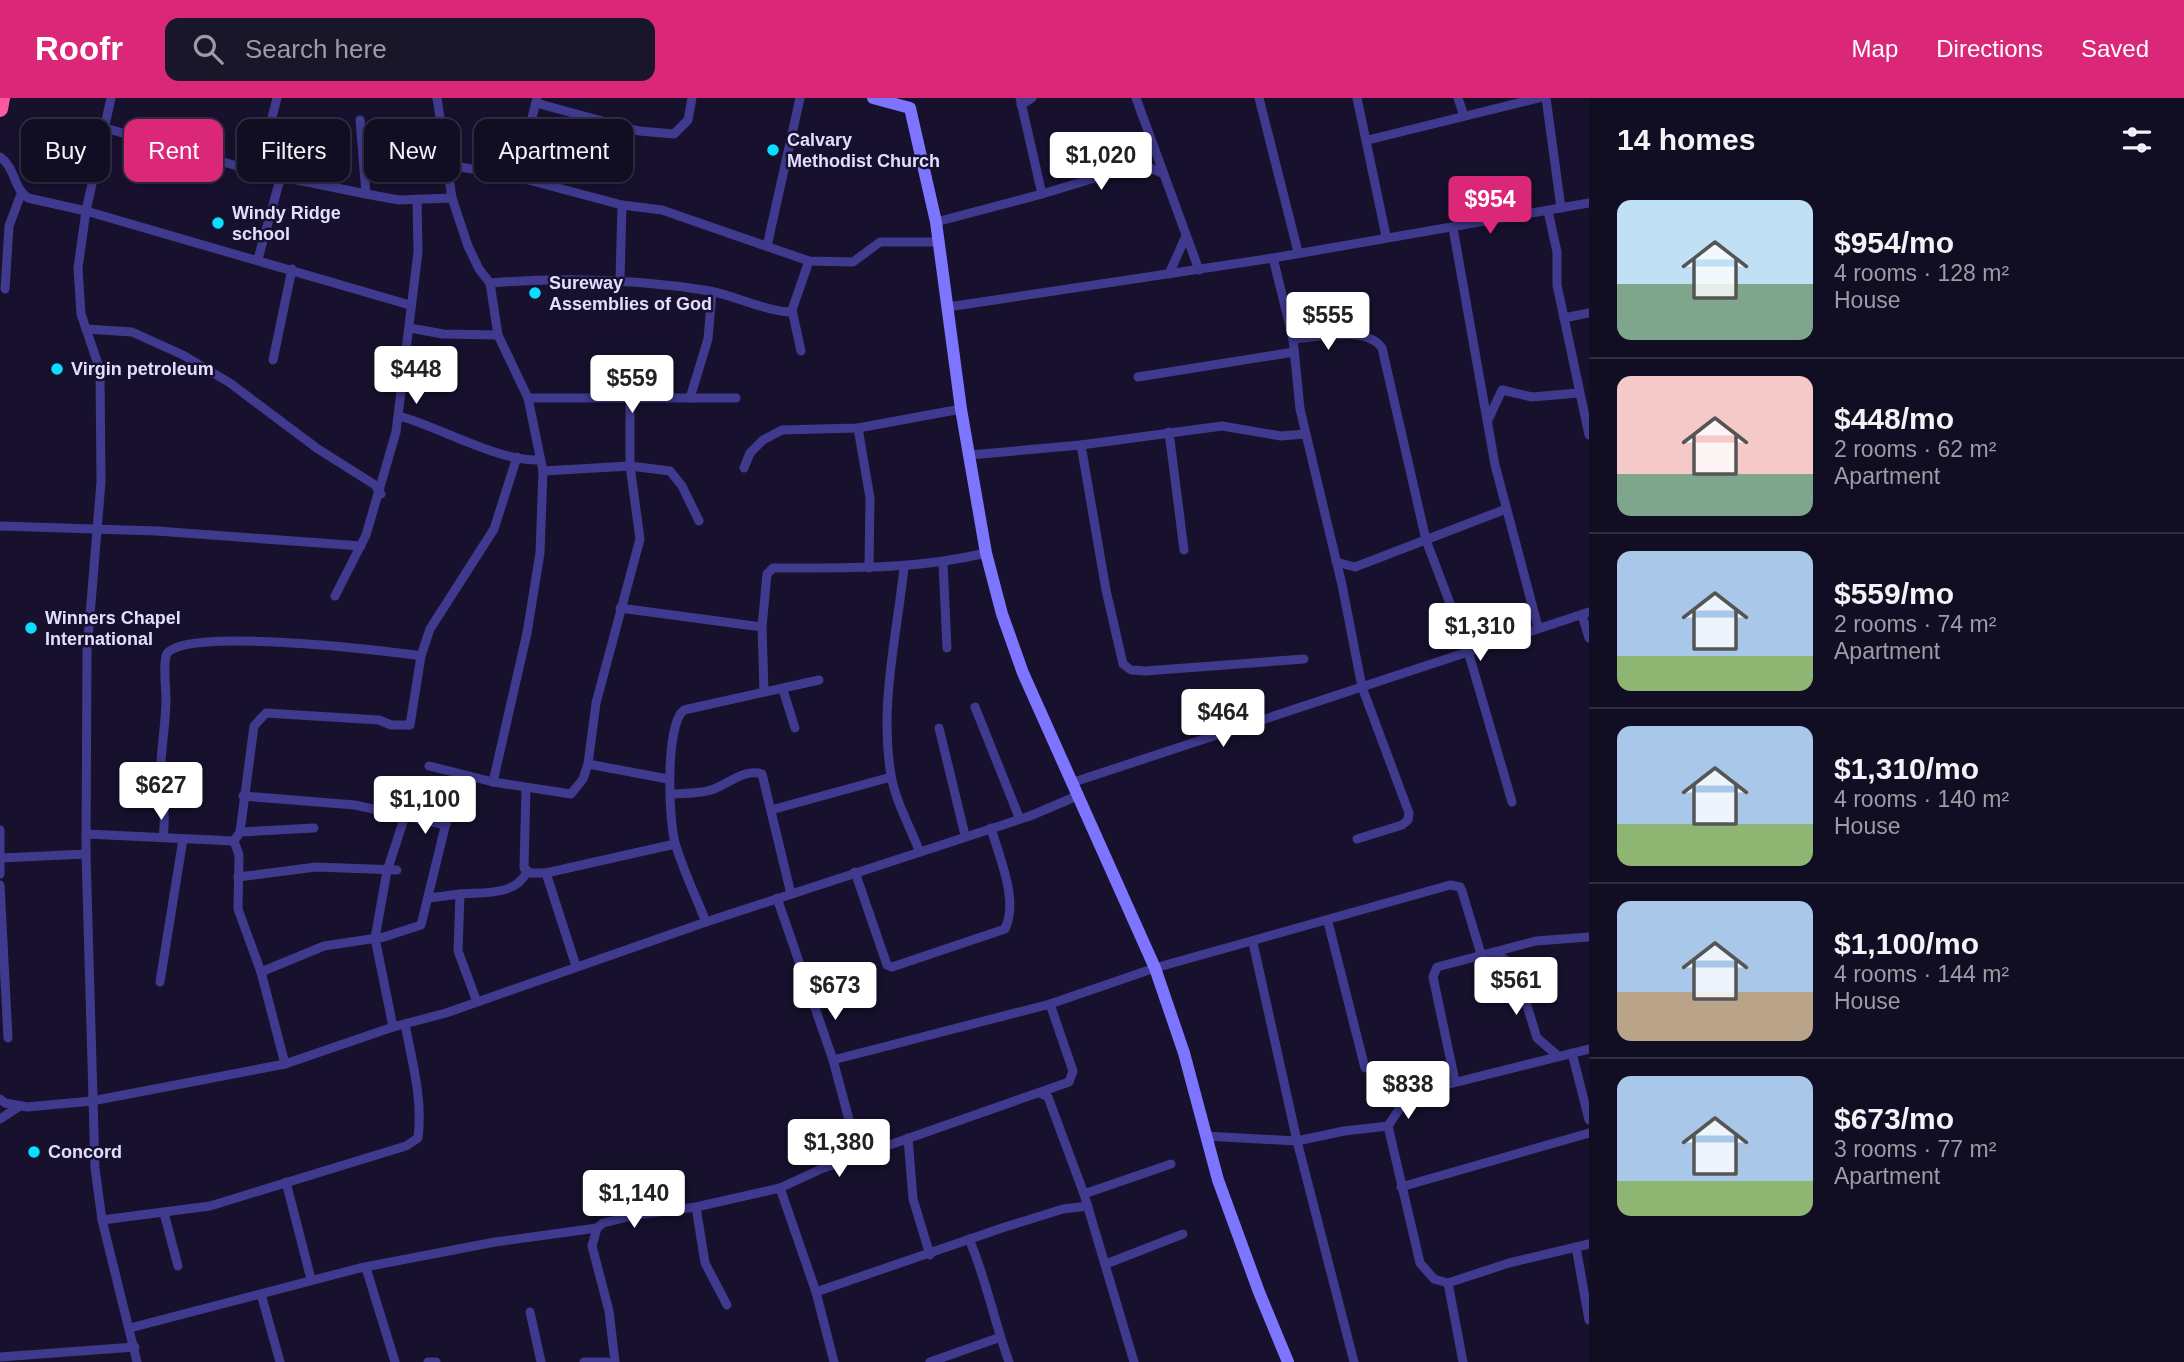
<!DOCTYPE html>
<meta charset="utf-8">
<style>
:root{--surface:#110d22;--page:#1a162a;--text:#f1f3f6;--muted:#9c9ca5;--line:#302d40;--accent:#db2777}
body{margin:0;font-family:Helvetica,sans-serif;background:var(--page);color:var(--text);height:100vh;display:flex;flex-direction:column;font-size:26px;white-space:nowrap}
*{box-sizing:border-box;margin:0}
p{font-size:23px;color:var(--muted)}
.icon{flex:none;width:38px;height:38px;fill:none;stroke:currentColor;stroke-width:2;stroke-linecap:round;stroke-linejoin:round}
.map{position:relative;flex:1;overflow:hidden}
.details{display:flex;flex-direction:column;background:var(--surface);width:595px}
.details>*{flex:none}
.top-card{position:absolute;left:21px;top:21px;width:665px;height:63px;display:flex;gap:14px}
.price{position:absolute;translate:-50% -60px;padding:0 16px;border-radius:7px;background:#fff;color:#222;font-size:23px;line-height:46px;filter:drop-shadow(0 2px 4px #0008)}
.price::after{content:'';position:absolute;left:50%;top:42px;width:21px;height:16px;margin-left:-10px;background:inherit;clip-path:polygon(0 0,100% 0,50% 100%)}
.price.selected{background:var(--accent);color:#fff}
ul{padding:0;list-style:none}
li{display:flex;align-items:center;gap:21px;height:175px;padding:0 28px}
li+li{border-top:2px solid var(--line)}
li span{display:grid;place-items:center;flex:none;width:196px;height:140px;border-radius:14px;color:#555}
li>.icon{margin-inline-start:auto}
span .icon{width:84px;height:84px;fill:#fffc;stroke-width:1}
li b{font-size:30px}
h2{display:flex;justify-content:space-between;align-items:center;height:84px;padding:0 28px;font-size:30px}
.pill{padding:0 24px;border-radius:14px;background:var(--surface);box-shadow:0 4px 10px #0003,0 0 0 2px var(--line);font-size:24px;line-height:63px}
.pill.selected{background:var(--accent);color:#fff}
header{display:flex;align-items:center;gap:42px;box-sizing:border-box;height:98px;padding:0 35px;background:var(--accent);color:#fff}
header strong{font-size:33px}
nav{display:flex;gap:38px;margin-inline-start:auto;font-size:24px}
.search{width:490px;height:63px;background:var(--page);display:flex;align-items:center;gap:18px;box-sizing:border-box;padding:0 24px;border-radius:14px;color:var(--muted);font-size:26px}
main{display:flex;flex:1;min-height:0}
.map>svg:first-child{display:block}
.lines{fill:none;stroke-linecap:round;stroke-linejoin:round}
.street{stroke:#403a8f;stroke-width:9}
.secondary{stroke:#7d75ff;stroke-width:12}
.highway{stroke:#ff59a2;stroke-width:16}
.poi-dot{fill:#0addff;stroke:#17112e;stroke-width:2.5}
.labels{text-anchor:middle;stroke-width:5;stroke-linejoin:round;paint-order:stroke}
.poi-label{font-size:18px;font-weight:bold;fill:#e3deff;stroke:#17112e;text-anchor:start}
</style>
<header>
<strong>Roofr</strong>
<div class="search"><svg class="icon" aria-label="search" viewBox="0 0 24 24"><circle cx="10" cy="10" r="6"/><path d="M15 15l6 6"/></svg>Search here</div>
<nav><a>Map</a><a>Directions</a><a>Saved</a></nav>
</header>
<main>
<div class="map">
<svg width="1589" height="1264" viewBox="0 0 1589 1264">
<rect width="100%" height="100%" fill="#17112e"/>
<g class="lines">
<!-- street -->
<g class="street">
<polyline points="111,0 86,113 78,170 81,216 100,272 101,384 87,553 86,756 95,1070 102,1122 137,1264"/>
<polyline points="437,0 452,100 468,148 479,171 490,185 498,237 528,300 543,373 540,455 527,535 493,684"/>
<polyline points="1136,0 1199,172"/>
<polyline points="1259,0 1298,154"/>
<polyline points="1357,0 1386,138"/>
<polyline points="1458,0 1464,18"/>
<polyline points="1546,0 1561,110"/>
<polyline points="536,5 639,33 674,36 688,22 692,0"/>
<polyline points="1021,7 1032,0"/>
<polyline points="360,22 366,96"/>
<polyline points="105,30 258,74 366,96 399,102 452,100"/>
<polyline points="1368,42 1539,0"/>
<path d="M0,59c16,11 13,31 28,41l58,13 324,94"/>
<polyline points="449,67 517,79 622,107 662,112 809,163 853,164 880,144 939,144"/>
<polyline points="258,74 277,0"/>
<polyline points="517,79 537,0"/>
<polyline points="1042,96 1141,66 1162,75"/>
<polyline points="1548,113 1557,154 1557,187 1589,337"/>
<polyline points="936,124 1042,96 1020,0"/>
<polyline points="1453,130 1495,367 1538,529"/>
<polyline points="767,148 800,0"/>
<polyline points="1273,160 1293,241 1300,311 1342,487 1362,589 1409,715 1408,722 1402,727 1357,741"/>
<polyline points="258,161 281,78"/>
<polyline points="1169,176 1185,140"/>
<polyline points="620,181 622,107"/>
<path d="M490,185c75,-6 146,-4 220,8 26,5 52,19 78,21l4,-2 17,-49"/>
<polyline points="5,191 9,128 21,96"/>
<polyline points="948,209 1273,160 1589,105"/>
<polyline points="792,212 801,253"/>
<polyline points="1564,220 1589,215"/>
<polyline points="410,230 443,236 498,237"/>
<polyline points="86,231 132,234 183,257 230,285 318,351 375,387 381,396"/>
<path d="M1293,241c24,-1 74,-14 89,9l44,192 42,111 44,151"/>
<polyline points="273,262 292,171"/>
<polyline points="1138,279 1294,254"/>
<polyline points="528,300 736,300"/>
<polyline points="690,300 708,241 712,194"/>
<path d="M399,318c41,11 100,46 141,44"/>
<polyline points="1488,322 1502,292 1532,299 1578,295"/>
<polyline points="858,330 870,400 869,470"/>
<polyline points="1169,334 1184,452"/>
<polyline points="1081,347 1106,492 1123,566 1131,572 1145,573 1304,561"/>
<polyline points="970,357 1081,347 1222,328 1281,338 1306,336"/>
<polyline points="744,370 750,355 763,342 782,332 858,330 961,311"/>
<polyline points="543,373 630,368 670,373 682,388 699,423"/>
<polyline points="0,428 157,433 361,448"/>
<polyline points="1336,464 1355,469 1506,411"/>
<polyline points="943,465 947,550"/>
<path d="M904,469c-7,68 -25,139 -13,208 4,25 19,52 28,75"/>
<polyline points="335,498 366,437 396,334 418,154 417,101"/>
<polyline points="620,510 762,529"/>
<polyline points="1582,517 1589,540"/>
<polyline points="783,592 795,630"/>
<path d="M764,593l-2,-64 5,-53 6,-6c72,0 142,2 213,-15"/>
<polyline points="975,609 1019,719"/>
<polyline points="939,630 965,737"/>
<polyline points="588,666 668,681"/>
<polyline points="429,668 493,684 571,696 583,681 588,666 596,605 640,441 630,368 630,302"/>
<polyline points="1074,684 1589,514"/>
<polyline points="526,690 524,770 530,775 546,775 675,746"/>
<path d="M672,696c12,-1 27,0 39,-4 16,-5 33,-22 51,-16l29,120"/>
<polyline points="243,698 355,707 446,727"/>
<polyline points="771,712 891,679"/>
<polyline points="0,732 0,776"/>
<polyline points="240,734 314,730"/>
<polyline points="86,736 234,743"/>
<path d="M163,739c4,-25 -2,-49 -2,-74 1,-21 5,-43 5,-64 0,-13 -3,-30 0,-43 7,-31 223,-5 255,0"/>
<polyline points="1,760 86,756"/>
<path d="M855,774l32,93 5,2 113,-38c14,-29 -6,-72 -14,-101"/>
<polyline points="546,775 576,868"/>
<polyline points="238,779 316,769 397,772"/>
<polyline points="0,787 8,940"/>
<path d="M460,796c24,-2 55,2 67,-22"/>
<polyline points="429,800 460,796 458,853 477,904"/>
<polyline points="777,800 833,962 859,1059"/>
<path d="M706,824c-10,-25 -22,-50 -30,-76 -8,-23 -11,-122 8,-136l135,-30"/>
<polyline points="1328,824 1365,970"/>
<polyline points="1253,845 1297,1043 1354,1264"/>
<polyline points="1495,854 1511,866 1517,875 1537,940 1557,957"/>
<polyline points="261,874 324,848 384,839 421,827 458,676"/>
<polyline points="160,884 183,741"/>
<polyline points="393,929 375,840 387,773 405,718"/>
<polyline points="1572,955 1589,1022"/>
<polyline points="833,962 1050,906 1155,870 1450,787 1460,789 1462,793 1481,856"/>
<polyline points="285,966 261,874 238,811 239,757 234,743 240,734 254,628 266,615 379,622 391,627 410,627 421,558 430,531 494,431 517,359"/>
<polyline points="1455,983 1433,879 1437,869 1536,843 1589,839"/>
<polyline points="1042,996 1048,999 1084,1096 1134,1264"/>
<polyline points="0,1001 5,1005 27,1009 92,1003 285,966 393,929 446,915 706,824 1030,718 1077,698"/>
<polyline points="0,1021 20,1008"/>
<polyline points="1205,1038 1297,1043 1344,1033 1388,1028"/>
<polyline points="908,1040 913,1101 930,1157"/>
<polyline points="286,1084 311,1181"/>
<polyline points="1401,1089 1589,1035"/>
<polyline points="1084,1096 1171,1066"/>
<polyline points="696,1109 705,1165 727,1207"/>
<polyline points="164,1115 178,1168"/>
<path d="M102,1122l108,-14 196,-60 12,-8c5,-39 -6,-76 -13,-114"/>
<path d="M969,1141c17,39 25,82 40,123"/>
<polyline points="1576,1149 1589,1222"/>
<polyline points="1106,1166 1183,1136"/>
<polyline points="366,1170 395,1264"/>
<polyline points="1448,1185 1434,1181 1420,1165 1388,1028 1409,996 1589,951"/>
<polyline points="816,1194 1002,1130 1063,1111 1088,1108"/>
<polyline points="261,1196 280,1264"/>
<polyline points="530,1214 541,1264"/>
<polyline points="130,1230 360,1170 495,1144 597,1130"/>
<polyline points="0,1259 135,1249"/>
<polyline points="428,1264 436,1264"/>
<polyline points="584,1264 607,1264"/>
<polyline points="615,1264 609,1213 592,1148 597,1130 603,1125 636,1117 696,1109 780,1090"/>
<polyline points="834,1264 816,1194 780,1090 821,1071 1069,984 1073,973 1050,906"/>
<polyline points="930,1264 998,1240"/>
<polyline points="1463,1264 1448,1185 1509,1165 1589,1146"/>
</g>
<!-- secondary -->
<polyline class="secondary" points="873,0 910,10 936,124 961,311 986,455 1002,516 1023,575 1155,870 1184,955 1218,1082 1259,1194 1288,1264"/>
<!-- highway -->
<polyline class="highway" points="0,11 2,0"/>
</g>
<!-- markers -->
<g class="poi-dot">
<circle cx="773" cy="52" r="7"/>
<circle cx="218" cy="125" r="7"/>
<circle cx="535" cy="195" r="7"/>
<circle cx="57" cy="271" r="7"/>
<circle cx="31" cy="530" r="7"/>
<circle cx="34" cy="1054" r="7"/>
</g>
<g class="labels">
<!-- poi labels -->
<g class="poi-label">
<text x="787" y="48">Calvary<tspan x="787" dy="21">Methodist Church</tspan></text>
<text x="232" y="121">Windy Ridge<tspan x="232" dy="21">school</tspan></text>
<text x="549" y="191">Sureway<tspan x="549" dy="21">Assemblies of God</tspan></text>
<text x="71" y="277">Virgin petroleum</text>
<text x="45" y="526">Winners Chapel<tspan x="45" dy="21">International</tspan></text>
<text x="48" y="1060">Concord</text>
</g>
</g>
</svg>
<b class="price" style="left:1101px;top:94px">$1,020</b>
<b class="price selected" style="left:1490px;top:138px">$954</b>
<b class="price" style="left:1328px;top:254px">$555</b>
<b class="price" style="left:416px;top:308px">$448</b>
<b class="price" style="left:632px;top:317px">$559</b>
<b class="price" style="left:1480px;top:565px">$1,310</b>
<b class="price" style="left:1223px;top:651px">$464</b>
<b class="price" style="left:161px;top:724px">$627</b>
<b class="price" style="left:425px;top:738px">$1,100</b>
<b class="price" style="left:1516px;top:919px">$561</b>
<b class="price" style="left:835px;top:924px">$673</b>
<b class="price" style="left:1408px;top:1023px">$838</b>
<b class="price" style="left:839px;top:1081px">$1,380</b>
<b class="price" style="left:634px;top:1132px">$1,140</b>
<div class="top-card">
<a class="pill">Buy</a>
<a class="pill selected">Rent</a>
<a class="pill">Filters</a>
<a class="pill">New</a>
<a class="pill">Apartment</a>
</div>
</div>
<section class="details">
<h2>14 homes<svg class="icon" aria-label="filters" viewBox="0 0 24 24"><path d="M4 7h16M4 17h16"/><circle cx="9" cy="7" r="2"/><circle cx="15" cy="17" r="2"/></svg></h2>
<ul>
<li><span style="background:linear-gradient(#bfe0f5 60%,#7fa58c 0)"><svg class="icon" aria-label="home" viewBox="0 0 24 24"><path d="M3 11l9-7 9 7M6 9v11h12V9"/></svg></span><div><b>$954/mo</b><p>4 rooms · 128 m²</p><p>House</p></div></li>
<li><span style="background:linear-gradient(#f6c9c9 70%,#7fa58c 0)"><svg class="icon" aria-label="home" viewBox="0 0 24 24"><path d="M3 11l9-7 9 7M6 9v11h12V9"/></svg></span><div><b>$448/mo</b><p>2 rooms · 62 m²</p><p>Apartment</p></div></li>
<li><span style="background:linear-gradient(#a9c7e8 75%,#8fb573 0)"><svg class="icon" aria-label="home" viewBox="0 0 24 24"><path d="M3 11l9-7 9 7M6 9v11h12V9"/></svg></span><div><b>$559/mo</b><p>2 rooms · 74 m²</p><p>Apartment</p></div></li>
<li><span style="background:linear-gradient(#a9c7e8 70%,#8fb573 0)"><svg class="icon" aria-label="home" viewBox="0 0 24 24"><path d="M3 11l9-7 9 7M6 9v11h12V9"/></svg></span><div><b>$1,310/mo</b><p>4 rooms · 140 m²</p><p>House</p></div></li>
<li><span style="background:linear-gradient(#a9c7e8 65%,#b9a48a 0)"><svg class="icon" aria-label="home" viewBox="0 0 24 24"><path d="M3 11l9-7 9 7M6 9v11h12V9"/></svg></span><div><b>$1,100/mo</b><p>4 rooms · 144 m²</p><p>House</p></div></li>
<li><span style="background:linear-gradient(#a9c7e8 75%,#8fb573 0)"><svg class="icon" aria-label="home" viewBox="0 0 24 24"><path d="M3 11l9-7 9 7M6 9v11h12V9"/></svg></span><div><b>$673/mo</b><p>3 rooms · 77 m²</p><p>Apartment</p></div></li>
</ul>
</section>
</main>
